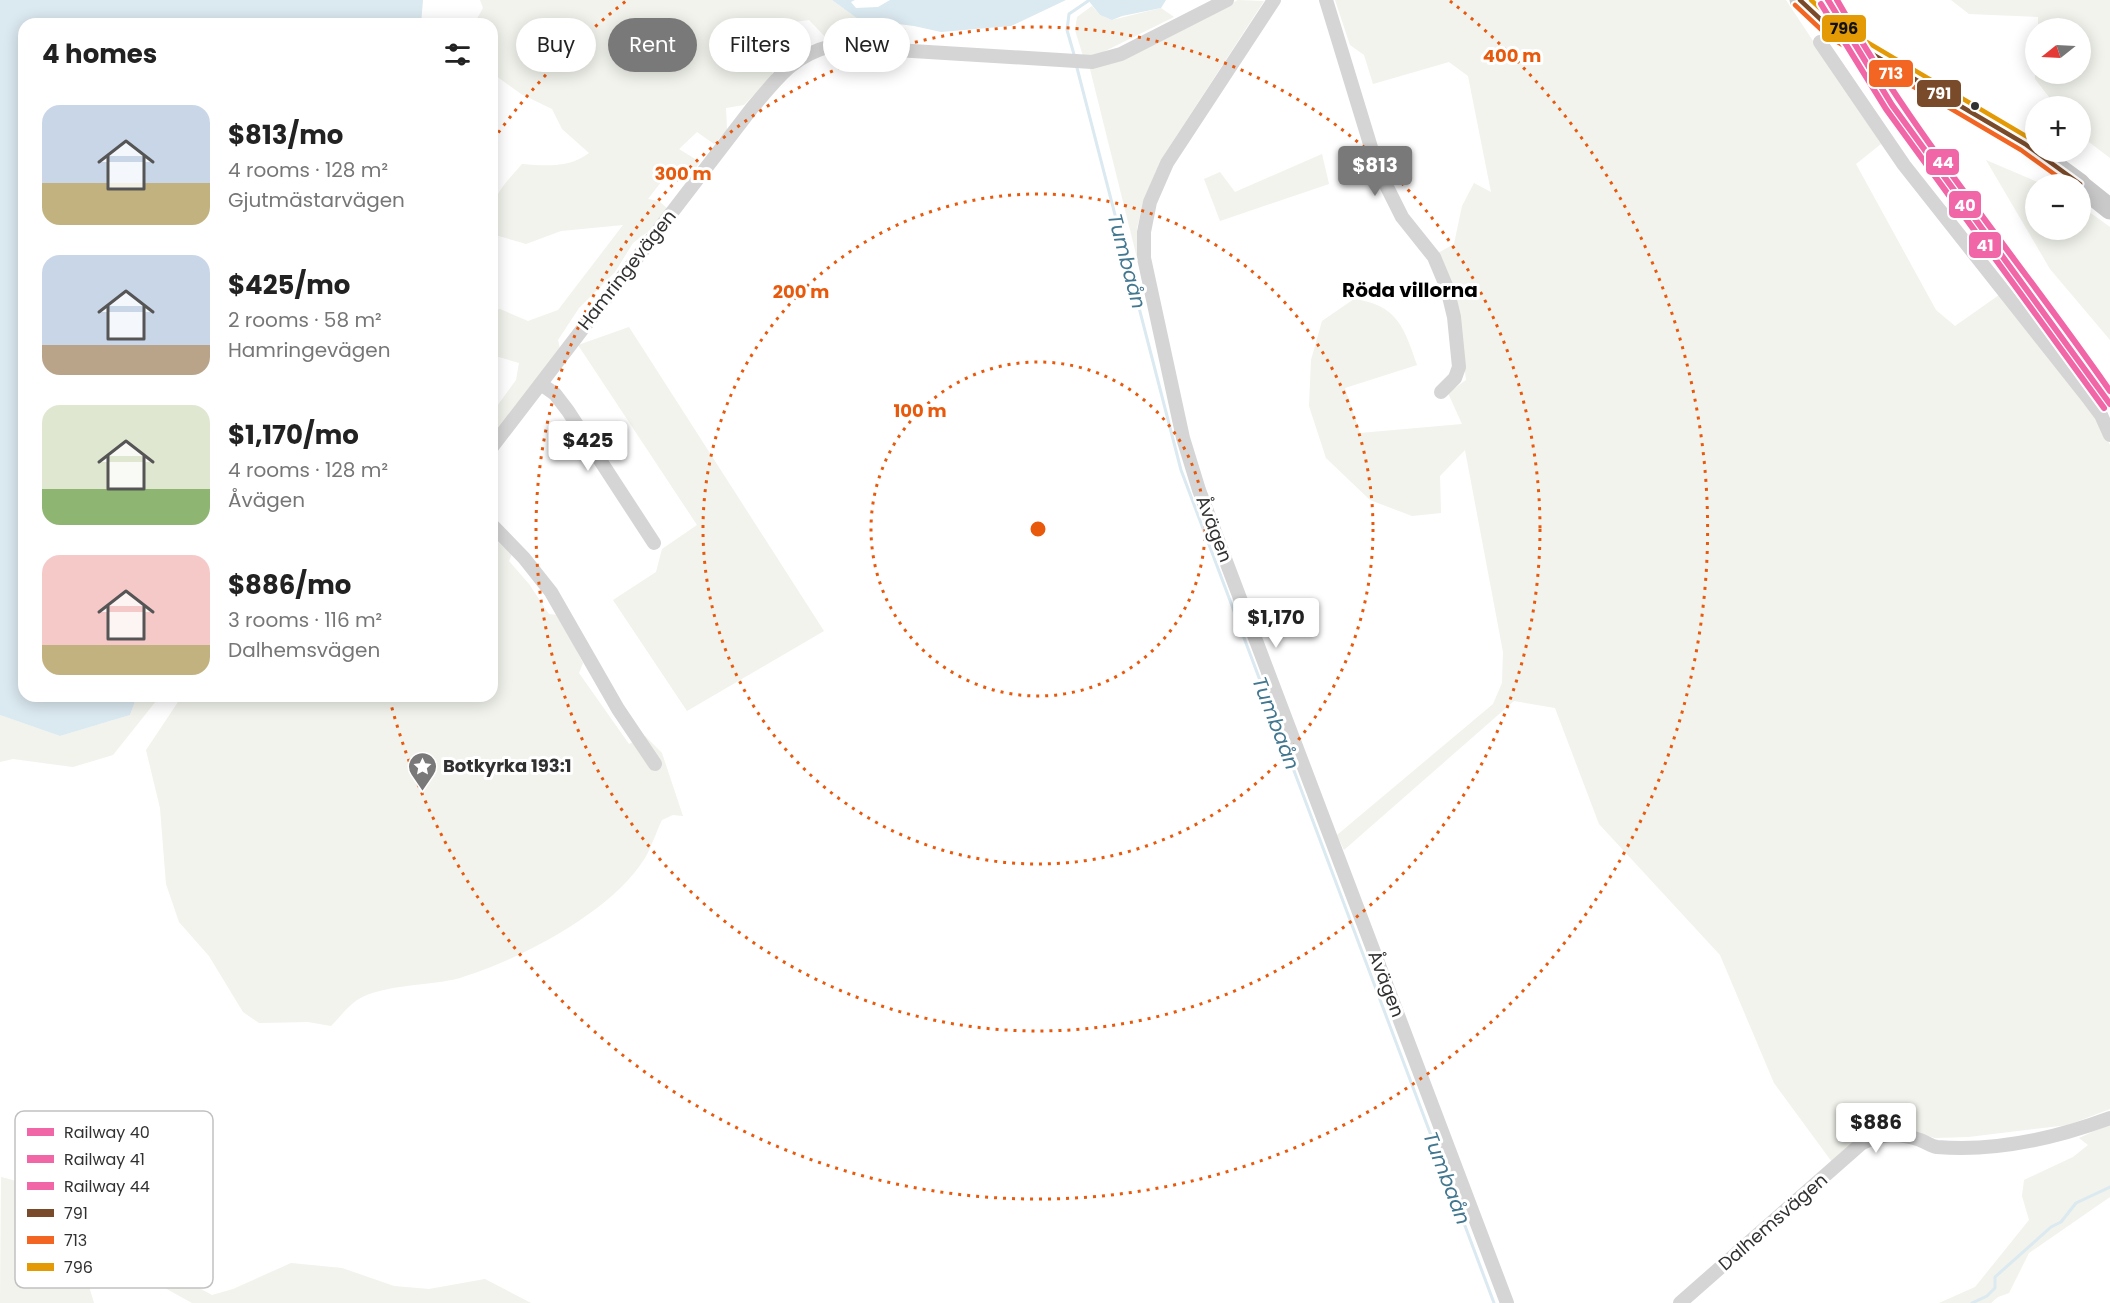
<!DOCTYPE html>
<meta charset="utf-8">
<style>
:root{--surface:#fff;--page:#f6f6f6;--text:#222;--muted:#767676;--accent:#797979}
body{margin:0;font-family:Poppins,sans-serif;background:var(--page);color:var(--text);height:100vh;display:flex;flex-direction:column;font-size:22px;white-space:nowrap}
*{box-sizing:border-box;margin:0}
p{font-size:20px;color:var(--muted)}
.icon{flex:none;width:33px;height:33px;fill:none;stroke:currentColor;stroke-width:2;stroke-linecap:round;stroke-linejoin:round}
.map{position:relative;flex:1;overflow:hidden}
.panel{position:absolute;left:18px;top:18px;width:480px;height:684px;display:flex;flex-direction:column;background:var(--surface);border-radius:18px;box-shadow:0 3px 15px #0003}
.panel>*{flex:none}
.guide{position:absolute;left:516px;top:18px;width:570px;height:54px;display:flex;gap:12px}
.needle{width:39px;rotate:252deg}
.buttons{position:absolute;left:2025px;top:18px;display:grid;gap:12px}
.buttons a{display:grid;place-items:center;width:66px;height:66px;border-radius:50%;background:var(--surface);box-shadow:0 3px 15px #0003;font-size:30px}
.price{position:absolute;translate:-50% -51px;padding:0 14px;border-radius:6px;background:#fff;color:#222;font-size:20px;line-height:39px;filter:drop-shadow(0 2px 3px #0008)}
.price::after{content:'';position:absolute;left:50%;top:36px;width:18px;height:14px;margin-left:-9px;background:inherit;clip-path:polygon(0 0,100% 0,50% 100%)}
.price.on{background:var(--accent);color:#fff}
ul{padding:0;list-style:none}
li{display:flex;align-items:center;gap:18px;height:150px;padding:0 24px}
li span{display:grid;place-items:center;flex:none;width:168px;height:120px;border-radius:18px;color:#555}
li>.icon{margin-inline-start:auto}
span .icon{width:72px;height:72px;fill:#fffc;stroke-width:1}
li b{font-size:26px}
h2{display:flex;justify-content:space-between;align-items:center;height:72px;padding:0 24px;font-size:26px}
.pill{padding:0 21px;border-radius:27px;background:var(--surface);box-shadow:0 3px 15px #0003;font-size:21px;line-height:54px}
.pill.on{background:var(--accent);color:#fff}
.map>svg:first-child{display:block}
.green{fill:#f1f3ec}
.water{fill:#dbe9f0}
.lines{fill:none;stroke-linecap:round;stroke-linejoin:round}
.stream{stroke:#dbe9f0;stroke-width:3}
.minor{stroke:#d5d5d5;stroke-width:14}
.primary{stroke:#c9c9c9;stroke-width:21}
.bus-1-casing{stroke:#fff;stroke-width:9}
.bus-2-casing{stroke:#fff;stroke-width:9}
.bus-3-casing{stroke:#fff;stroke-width:9}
.bus-1{stroke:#7a4b2a;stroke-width:4.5}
.bus-2{stroke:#f26522;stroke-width:4.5}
.bus-3{stroke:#e39a05;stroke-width:4.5}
.rail-1-casing{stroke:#fff;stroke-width:10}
.rail-2-casing{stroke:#fff;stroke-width:10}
.rail-3-casing{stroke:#fff;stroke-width:10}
.rail-1{stroke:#f166a7;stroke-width:6}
.rail-2{stroke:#f166a7;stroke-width:6}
.rail-3{stroke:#f166a7;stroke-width:6}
.ring{fill:none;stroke:#e8590c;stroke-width:3;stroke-dasharray:3 6}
.bus-dot{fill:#313131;stroke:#fff;stroke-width:2}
.labels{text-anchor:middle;stroke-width:6;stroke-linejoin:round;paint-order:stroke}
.street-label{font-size:18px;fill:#313131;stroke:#fff}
.poi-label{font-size:18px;font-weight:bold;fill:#313131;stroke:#fff;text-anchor:start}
.water-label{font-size:20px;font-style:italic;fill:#427790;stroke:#fff}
.neighbourhood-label{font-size:20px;font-weight:bold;fill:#000;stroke:#fff}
.key{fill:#fff;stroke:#c1c1c1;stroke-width:1.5}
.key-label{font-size:16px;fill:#313131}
.centre{fill:#e8590c;stroke:#fff;stroke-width:3}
.ring-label{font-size:18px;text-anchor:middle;font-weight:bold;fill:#e8590c;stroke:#fff;stroke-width:6;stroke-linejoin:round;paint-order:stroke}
.line-badge{stroke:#fff;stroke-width:2}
.badge-label{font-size:16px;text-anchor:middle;font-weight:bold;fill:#fff}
.pale-badge-label{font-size:16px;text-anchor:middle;font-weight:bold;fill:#111}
</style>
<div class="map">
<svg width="2110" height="1303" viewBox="0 0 2110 1303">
<rect width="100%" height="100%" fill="#fff"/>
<!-- green -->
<g class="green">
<path d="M480,0h352l26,19 48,10 -8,13h-68l-21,-22 -30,4 -7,52 -28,29 -18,3 1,22 -13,14 -17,-12 -18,17 21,13 -11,16 -21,-5 -20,26 11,2 9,8 -19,22 -16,12 -18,29 -36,36 -21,32 2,9 -68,90v-26l24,-33 3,-17 -27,-8v-44l8,-2 28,12 30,-11 65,-85 -62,6 -35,13 -34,-10c0,-40 5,-41 30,-70 24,2 48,4 67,-11l-27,-24 -10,-20 -31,-15 -29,-21v-49h-18l9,-16z"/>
<polygon points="1238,0 1264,1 1160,161 1144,200 1137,228 1138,262 1090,69 1126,59"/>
<path d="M1335,0h451l95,144 -25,20 80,146 19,16 44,-31 98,122 13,28v664l-42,16 -100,12 -33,1 -46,-13 -15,3 -42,34 -58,-79 -54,-128 -121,-131 -44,-116 -41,-7 -170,149 -7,-15 156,-131 9,-21 1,-31 -38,-202 -25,26 1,37 -29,3 -42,-16 -44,-42 -17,-52 2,-46 11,-39 32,-22c43,6 50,28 63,66l-72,23 15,45 102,-9 -14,-31 18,-13 -7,-61 -21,-66 16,-9 8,-38 12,-23 17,9 -23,-116 -19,-14 -76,22 -9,-29 -14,-10z"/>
<polygon points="1951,0 2110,0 2110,158 2081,136 2080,106 2056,106 2035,79 2035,67 2036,74 2080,74 2080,28 2038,28 2038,17 1969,14"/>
<polygon points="1092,6 1100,15 1112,20 1161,8 1174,17 1095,56 1083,56 1075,30 1077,17"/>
<polygon points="1322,154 1329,184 1220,221 1204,179 1220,172 1235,192"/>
<polygon points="1986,160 2042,184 2036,184 2036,230 2080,230 2081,206 2110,227 2110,340 2050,269"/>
<polygon points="629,327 824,631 687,711 613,600 656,572 662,549 697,525 578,345"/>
<path d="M492,533l20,21 -3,7 20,23 20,30 9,1 25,48 -4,10 50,71 16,-8 17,17 21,63 -10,-1 -11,5c-6,12 -10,26 -17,38 -33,54 -126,102 -185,120 -29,8 -78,6 -103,22 -9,6 -18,18 -26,26l-23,-4 -49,1 -16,-11 -34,-56 -30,-34 -13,-38 -6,-76 -14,-58 36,-54h310z"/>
<polygon points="137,696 160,696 113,755 73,767 13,759 0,762 0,715 60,736 130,715"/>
<polygon points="2110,1124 2110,1197 2029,1253 2009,1293 1998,1297 1991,1303 1939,1303 1975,1287 2029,1220 2022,1196 2024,1180 2073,1157 2088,1145 2079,1138"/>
<path d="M1,1177c40,9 50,28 82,47 43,24 86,47 129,71l21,-6 58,-26 51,5 52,18 35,3 56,-10 46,24h-339l-112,-62 -4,2 18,60h-94z"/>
</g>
<!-- water -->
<g class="water">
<polygon points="0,0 423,0 421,24 24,24 24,696 137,696 130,715 60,736 0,715"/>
<polygon points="832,0 855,0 851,2 856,8 878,7 890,0 1066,0 1011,26 941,32 914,26 858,19"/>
<polygon points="1088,0 1166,0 1161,8 1122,16 1112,20 1100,15"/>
</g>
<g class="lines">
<!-- stream -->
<g class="stream">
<polyline points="1075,58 1067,30 1069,14 1088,1"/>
<polyline points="1076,64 1181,470 1494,1303"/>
<polyline points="1972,1303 1987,1296 1995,1288 1995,1277 2051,1227 2061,1222 2076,1203 2110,1187"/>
</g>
<!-- minor -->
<g class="minor">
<polyline points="1274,0 1167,163 1150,202 1144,232 1144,258 1183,438 1199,490 1507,1303"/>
<polyline points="1326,0 1377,167 1402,217 1434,257 1447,288 1454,317 1459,367 1455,378 1441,392"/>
<polyline points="1820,42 1904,165 2089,399 2101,415 2110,435"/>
<polyline points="541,384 555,394 568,411 654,543"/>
<path d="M492,447l260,-339c25,-29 40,-52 79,-62l261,16 29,-8 106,-54"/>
<polyline points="492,525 524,558 551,592 618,709 655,764"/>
<path d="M1680,1303l182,-160c20,-9 36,-11 58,-3 6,2 11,6 17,7 58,5 119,-9 173,-29"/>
</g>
<!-- primary -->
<g class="primary">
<polyline points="1800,0 1833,31 2025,144 2080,184"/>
<polyline points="2080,185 2110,209"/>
</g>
<defs>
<polyline id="bus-1" points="1800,0 1833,31 2025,144 2080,184"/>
<polyline id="bus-2" points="1795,5 1829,37 2021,150 2068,184"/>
<polyline id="bus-3" points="1811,0 1838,25 2036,142"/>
</defs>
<!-- bus-1 casing -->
<use href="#bus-1" class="bus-1-casing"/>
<!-- bus-2 casing -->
<use href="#bus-2" class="bus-2-casing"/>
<!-- bus-3 casing -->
<use href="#bus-3" class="bus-3-casing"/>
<!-- bus-1 -->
<use href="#bus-1" class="bus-1"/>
<!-- bus-2 -->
<use href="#bus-2" class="bus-2"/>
<!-- bus-3 -->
<use href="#bus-3" class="bus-3"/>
<defs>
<polyline id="rail-1" points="1828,0 1892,105 2110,404"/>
<polyline id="rail-2" points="1821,4 1886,109 2104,408"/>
<path id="rail-3" d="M1837,0c79,139 182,260 273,391"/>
</defs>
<!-- rail-1 casing -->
<use href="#rail-1" class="rail-1-casing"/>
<!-- rail-2 casing -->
<use href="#rail-2" class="rail-2-casing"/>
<!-- rail-3 casing -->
<use href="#rail-3" class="rail-3-casing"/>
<!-- rail-1 -->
<use href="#rail-1" class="rail-1"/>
<!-- rail-2 -->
<use href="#rail-2" class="rail-2"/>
<!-- rail-3 -->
<use href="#rail-3" class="rail-3"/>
</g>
<!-- distance rings -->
<g class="ring">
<circle cx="1038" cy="529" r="167"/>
<circle cx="1038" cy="529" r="335"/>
<circle cx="1038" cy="529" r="502"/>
<path d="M493 140A670 670 0 0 1 626 1M1450 1A670 670 0 1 1 389 697"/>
</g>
<!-- icons -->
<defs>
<symbol id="sight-pin" viewBox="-11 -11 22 30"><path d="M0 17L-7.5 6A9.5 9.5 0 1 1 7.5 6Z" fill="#797979" stroke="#fff"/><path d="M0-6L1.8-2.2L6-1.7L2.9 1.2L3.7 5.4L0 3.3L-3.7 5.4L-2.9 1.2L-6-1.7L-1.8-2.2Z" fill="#fff"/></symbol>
</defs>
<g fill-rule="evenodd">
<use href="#sight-pin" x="406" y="750" width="33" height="45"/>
</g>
<!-- markers -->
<circle class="bus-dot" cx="1975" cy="106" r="5"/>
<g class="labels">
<!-- street labels -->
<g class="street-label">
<text transform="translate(627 270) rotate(-52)" y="6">Hamringevägen</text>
<text transform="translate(1214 529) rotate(69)" y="6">Åvägen</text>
<text transform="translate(1386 984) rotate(69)" y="6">Åvägen</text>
<text transform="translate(1773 1222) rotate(-41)" y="6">Dalhemsvägen</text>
</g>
<!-- poi labels -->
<g class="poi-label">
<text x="443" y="772">Botkyrka 193:1</text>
</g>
<!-- water labels -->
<g class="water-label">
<text transform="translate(1127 261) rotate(75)" y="7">Tumbaån</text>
<text transform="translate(1276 723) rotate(69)" y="7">Tumbaån</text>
<text transform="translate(1447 1178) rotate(69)" y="7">Tumbaån</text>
</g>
<!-- neighbourhood labels -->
<g class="neighbourhood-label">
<text x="1410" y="297">Röda villorna</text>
</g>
</g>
<!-- legend -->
<rect x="15" y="1111" width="198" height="177" rx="9" class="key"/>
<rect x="27" y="1128" width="27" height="8" fill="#f166a7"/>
<rect x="27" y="1155" width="27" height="8" fill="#f166a7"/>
<rect x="27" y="1182" width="27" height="8" fill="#f166a7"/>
<rect x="27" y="1209" width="27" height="8" fill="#7a4b2a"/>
<rect x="27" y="1236" width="27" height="8" fill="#f26522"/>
<rect x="27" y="1263" width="27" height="8" fill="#e39a05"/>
<g class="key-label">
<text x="64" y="1138">Railway 40</text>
<text x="64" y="1165">Railway 41</text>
<text x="64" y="1192">Railway 44</text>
<text x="64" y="1219">791</text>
<text x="64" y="1246">713</text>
<text x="64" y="1273">796</text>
</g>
<circle cx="1038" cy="529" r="9" class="centre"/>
<g class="ring-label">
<text x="1512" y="62">400 m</text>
<text x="683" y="180">300 m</text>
<text x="801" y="298">200 m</text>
<text x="920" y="417">100 m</text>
</g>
<g class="line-badge">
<rect x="1821" y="14" width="46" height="29" rx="6" fill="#e39a05"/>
<rect x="1868" y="59" width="46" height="29" rx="6" fill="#f26522"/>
<rect x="1916" y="79" width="46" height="29" rx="6" fill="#7a4b2a"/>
<rect x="1925" y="148" width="35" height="28" rx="6" fill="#f166a7"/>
<rect x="1948" y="190" width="34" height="29" rx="6" fill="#f166a7"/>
<rect x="1968" y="231" width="34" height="28" rx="6" fill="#f166a7"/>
</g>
<g class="badge-label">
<text x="1891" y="79">713</text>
<text x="1939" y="99">791</text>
<text x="1943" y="168">44</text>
<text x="1965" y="211">40</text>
<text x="1985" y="251">41</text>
</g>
<g class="pale-badge-label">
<text x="1844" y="34">796</text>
</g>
</svg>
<div class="buttons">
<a><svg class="needle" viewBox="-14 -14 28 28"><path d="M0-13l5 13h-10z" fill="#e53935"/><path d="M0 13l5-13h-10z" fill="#767676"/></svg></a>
<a>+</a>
<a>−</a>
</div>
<b class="price on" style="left:1375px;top:197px">$813</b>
<b class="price" style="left:588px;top:472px">$425</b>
<b class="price" style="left:1276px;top:649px">$1,170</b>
<b class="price" style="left:1876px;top:1154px">$886</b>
<div class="guide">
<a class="pill">Buy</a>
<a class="pill on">Rent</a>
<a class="pill">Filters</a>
<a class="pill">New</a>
</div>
<section class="panel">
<h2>4 homes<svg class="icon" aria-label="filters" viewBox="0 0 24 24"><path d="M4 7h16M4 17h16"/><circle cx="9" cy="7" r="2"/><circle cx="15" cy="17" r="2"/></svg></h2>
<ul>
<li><span style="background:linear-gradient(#c9d6e8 65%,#c2b280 0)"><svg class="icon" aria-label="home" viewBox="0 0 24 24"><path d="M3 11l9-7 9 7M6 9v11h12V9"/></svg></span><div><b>$813/mo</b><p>4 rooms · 128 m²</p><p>Gjutmästarvägen</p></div></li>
<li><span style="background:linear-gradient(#c9d6e8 75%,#b9a48a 0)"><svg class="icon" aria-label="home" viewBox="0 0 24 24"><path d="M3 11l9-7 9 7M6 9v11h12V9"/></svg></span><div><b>$425/mo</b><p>2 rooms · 58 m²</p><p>Hamringevägen</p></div></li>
<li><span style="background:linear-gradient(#dfe7d0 70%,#8fb573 0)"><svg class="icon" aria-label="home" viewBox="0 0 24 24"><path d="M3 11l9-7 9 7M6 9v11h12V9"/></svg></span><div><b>$1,170/mo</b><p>4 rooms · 128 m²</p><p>Åvägen</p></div></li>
<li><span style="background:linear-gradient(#f6c9c9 75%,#c2b280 0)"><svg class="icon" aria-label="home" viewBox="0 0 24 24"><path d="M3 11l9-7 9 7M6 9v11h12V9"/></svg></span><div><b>$886/mo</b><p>3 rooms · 116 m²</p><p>Dalhemsvägen</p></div></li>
</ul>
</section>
</div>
